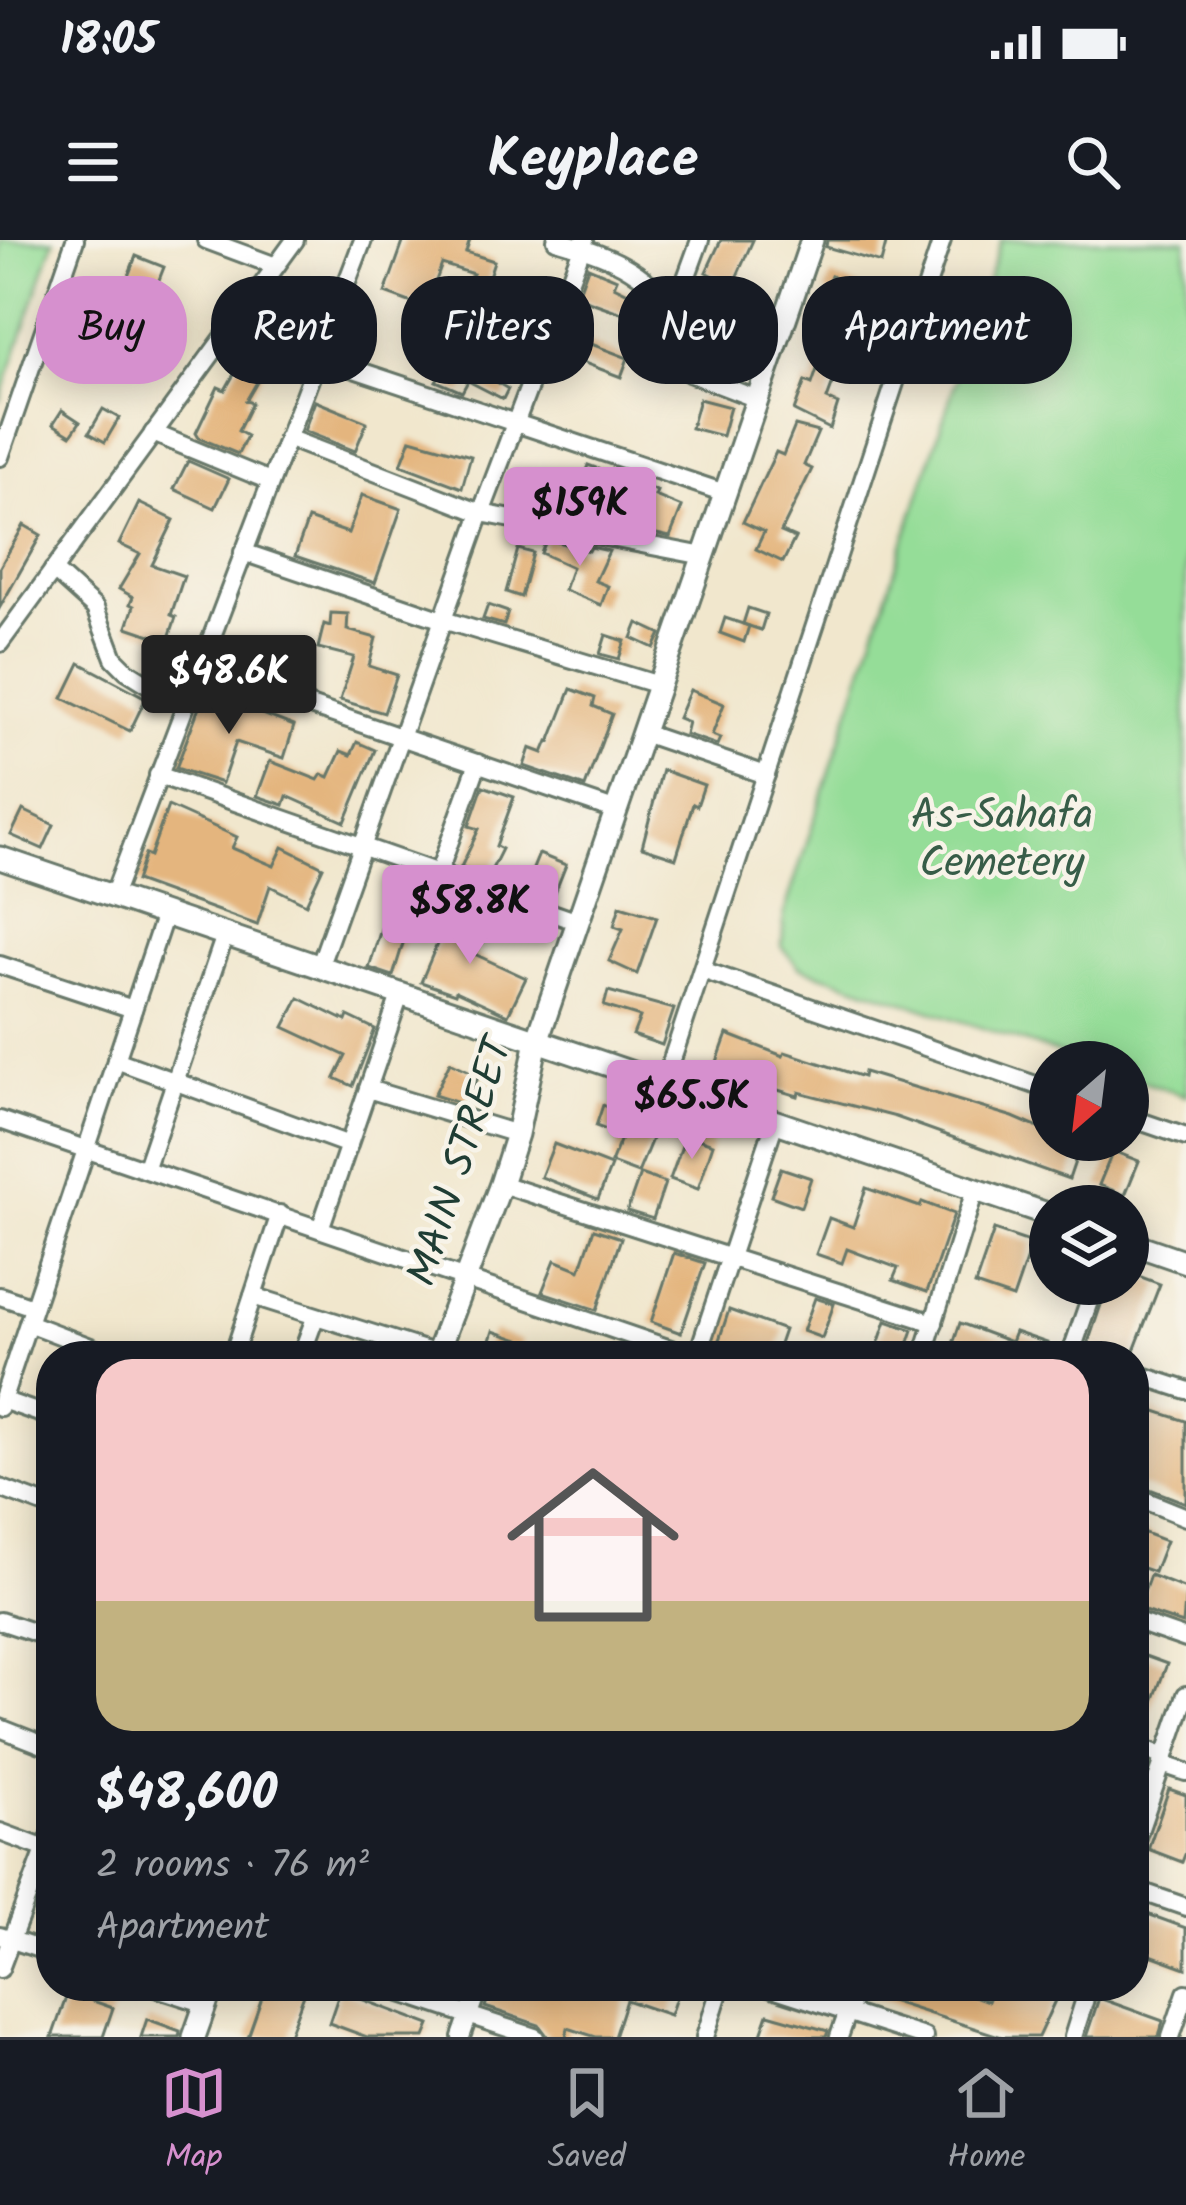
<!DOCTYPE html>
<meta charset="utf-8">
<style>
:root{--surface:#171b24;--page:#242831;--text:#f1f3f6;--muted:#9ea1a6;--line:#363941;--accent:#d690ce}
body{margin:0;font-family:Kalam,sans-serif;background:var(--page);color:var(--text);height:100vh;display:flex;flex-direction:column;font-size:45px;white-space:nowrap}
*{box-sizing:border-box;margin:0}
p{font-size:39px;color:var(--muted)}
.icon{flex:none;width:66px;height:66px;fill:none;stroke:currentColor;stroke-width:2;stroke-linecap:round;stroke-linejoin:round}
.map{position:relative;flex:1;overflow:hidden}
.details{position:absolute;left:36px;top:1101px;width:1113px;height:660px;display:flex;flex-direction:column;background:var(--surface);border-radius:48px;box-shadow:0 6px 30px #0003}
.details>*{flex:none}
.guide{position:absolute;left:36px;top:36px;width:1116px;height:108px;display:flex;gap:24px}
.needle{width:78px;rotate:208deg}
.buttons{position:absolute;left:1029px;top:801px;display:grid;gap:24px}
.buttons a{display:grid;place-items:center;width:120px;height:120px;border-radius:50%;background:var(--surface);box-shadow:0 6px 30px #0003;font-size:60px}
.price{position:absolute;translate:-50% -102px;padding:0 27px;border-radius:12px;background:var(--accent);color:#111;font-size:39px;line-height:78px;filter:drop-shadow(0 3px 6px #0008)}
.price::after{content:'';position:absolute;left:50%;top:72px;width:36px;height:27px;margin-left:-18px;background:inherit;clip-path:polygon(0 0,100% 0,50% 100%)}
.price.on{background:#222;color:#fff}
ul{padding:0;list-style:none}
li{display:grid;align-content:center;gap:24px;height:636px;padding:0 60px}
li+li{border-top:3px solid var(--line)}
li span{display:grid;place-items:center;height:372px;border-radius:36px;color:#555}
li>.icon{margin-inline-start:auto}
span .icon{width:216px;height:216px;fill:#fffc;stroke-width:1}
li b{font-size:51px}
.chip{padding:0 42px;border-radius:48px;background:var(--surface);box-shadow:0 6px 30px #0003;font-size:42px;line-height:108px}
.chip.on{background:var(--accent);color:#111}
.status{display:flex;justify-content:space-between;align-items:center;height:84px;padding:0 60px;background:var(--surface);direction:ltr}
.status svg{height:33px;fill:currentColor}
header{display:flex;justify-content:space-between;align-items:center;height:156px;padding:0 60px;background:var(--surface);font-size:54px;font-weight:800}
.tab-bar{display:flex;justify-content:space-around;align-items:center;height:168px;border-top:3px solid var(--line);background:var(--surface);font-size:33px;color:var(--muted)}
.tab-bar a{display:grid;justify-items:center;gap:6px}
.tab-bar .on{color:var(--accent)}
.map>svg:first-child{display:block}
.green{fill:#95dd98;stroke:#5a8d66;stroke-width:3}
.building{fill:#e4b57e}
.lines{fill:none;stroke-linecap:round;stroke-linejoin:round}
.minor-casing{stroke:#68786a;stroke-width:22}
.tertiary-casing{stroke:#68786a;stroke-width:27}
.minor{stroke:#fff;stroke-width:16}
.tertiary{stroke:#fff;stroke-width:21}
.labels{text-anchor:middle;stroke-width:9;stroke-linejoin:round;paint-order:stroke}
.park-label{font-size:42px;fill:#375d48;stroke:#f7f3e8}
.street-label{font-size:42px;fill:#1f3d34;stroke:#f7f3e8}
</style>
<div class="status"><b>18:05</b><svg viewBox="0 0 49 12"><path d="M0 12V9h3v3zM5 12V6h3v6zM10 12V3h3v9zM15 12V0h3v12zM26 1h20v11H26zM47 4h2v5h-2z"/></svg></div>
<header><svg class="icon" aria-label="menu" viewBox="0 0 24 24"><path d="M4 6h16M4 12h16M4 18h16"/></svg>Keyplace<svg class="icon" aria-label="search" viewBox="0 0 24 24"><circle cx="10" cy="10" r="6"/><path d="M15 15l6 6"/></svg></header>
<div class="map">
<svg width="1186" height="1797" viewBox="0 0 1186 1797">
<rect width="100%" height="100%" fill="#f7f3e8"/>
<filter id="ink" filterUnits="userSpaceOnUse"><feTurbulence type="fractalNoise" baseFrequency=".00833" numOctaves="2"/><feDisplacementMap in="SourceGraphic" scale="24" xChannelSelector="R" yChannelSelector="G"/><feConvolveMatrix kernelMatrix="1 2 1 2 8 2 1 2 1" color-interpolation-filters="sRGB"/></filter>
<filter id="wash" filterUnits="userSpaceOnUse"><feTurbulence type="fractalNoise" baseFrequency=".004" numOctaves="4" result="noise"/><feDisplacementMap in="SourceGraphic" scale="48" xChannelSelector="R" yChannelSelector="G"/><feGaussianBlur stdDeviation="2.7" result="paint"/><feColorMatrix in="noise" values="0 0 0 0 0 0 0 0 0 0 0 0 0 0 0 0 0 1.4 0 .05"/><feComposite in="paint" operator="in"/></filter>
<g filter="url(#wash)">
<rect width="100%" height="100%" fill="#f1e7cd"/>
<!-- green -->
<g class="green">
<polygon points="0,0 54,0 0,161"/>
<polygon points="1001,0 1186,0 1186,856 1128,837 1128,822 1084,822 799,727 782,707 784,674"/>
</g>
<g id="blocks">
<!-- building -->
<g class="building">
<polygon points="404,0 470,0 466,12 494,21 484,52 509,63 493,98 479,91 476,96 450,84 473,34 442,24 426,68 385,53"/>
<polygon points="721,0 753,0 733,45 706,32"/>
<polygon points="827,0 887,0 881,23 826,7"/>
<polygon points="136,16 164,27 153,55 125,44"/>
<polygon points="588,27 617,39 614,46 638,58 630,76 577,57"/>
<polygon points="831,36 864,49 855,73 866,77 850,124 841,121 827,159 838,164 830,189 794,171 805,141 812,144 822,115 816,113 834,55 825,51"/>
<polygon points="730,69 758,83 731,135 705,125"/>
<polygon points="266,77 279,85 267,101 255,93"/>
<polygon points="75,92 99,106 87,127 62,113"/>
<polygon points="573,97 628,118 621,137 566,116"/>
<polygon points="253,101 274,113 246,161 252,163 238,191 247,196 238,214 199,198 196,193 218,147 225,150"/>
<polygon points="459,119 508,149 503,159 468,141 462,152 436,141 443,129 450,133"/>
<polygon points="699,159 730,167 722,196 691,188"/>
<polygon points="315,161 367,182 355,211 304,191"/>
<polygon points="103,169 119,178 105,202 89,193"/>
<polygon points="62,170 80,182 71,195 53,184"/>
<polygon points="795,186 818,192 804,225 812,229 781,292 795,298 783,322 756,309 764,292 743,282 776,212 783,215"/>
<polygon points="411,199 471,216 462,248 401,225"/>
<polygon points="188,221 229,239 215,268 174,249"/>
<polygon points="588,225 657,251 655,256 682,267 670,297 608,283 612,273 576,258"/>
<polygon points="362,255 401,269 375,343 295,316 308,279 348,293"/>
<polygon points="139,263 174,280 152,325 184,336 171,375 176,377 168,401 127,387 134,366 130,364 133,357 119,349 140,314 119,304"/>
<polygon points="24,285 41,295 0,367 0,327"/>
<polygon points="547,299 589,311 591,307 609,311 595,341 608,346 601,365 564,350 572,327 541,313"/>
<polygon points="518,309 533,313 521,357 506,352"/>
<polygon points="488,365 508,372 504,385 483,379"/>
<polygon points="748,368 766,374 761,390 743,384"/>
<polygon points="331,373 348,374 347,390 376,398 369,426 397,435 384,473 340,460 354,417 318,408 324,384 330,386"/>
<polygon points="725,378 749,386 744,402 720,393"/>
<polygon points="638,383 661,394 654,408 632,398"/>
<polygon points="606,395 625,401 619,419 600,414"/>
<polygon points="80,423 146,458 130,491 63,458"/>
<polygon points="571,449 595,458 593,466 612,474 585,547 524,526 530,508 543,513 548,501 550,502"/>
<polygon points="690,450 724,464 712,495 720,498 717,505 685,494 688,482 678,478"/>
<polygon points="205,452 294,486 284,518 236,502 222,543 176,528"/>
<polygon points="357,502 375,510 345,582 287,556 284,565 257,556 270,521 318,540 322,534 329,537 341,511 351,515"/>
<polygon points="662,530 704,545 697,566 693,564 676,618 642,607"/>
<polygon points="483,546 514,557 496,606 502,609 488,637 461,627 479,589 469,586"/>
<polygon points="168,566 237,597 232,608 274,626 283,607 323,627 306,664 270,646 257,685 136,641 145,614 150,616"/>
<polygon points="23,570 54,585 43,609 11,595"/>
<polygon points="539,614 566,625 552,660 536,654 541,641 530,636"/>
<polygon points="390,644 421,655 411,696 394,691 401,666 383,658"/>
<polygon points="453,666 480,678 466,710 526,738 508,775 456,751 455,754 421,742"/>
<polygon points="620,666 657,677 637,734 609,721 623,689 614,686"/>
<polygon points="381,689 405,697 393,736 369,728"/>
<polygon points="608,751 674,769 662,805 633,795 640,777 604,766"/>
<polygon points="299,758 346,781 348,776 375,789 353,846 335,838 346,816 284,787"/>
<polygon points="727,794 783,816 785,812 863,837 864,832 1013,877 1050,893 1050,900 1081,904 1069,939 896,877 799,852 798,856 755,843 753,848 713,833"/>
<polygon points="450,822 479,836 465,865 434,855"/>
<polygon points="603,865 656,889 638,933 611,923 622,896 596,886"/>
<polygon points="686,895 713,904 698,949 670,939"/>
<polygon points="554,904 611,926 598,959 541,937"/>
<polygon points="1113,911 1139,921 1125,955 1099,945"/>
<polygon points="781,928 811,938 801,967 771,956"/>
<polygon points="640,934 665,943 653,979 627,971"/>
<polygon points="866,948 920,967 922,962 954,974 927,1052 893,1040 898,1028 847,1009 842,1023 816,1014 829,978 853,987"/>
<polygon points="594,989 621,998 597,1070 542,1052 555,1020 580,1030"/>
<polygon points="994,990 1032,1003 1013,1058 975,1045"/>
<polygon points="674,1013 705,1023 681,1093 651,1082"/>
<polygon points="1128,1032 1160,1044 1132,1116 1112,1116 1087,1106 1108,1044 1128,1044"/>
<polygon points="815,1058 834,1064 822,1098 803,1091"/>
<polygon points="729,1070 784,1090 775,1116 747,1116 717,1106"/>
<polygon points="886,1081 913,1090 904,1116 874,1116"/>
<polygon points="960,1083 1011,1102 1015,1092 1047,1103 1045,1116 949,1116"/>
<polygon points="493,1091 522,1101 517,1116 485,1116"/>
<polygon points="1134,1164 1186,1181 1186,1263 1134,1243"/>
<polygon points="1134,1289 1166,1301 1154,1332 1134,1325"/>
<polygon points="1150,1335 1186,1349 1183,1384 1138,1369"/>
<polygon points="1134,1412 1167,1424 1146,1480 1151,1481 1146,1496 1134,1492"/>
<polygon points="1169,1549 1186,1555 1186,1612 1182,1622 1148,1609"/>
<polygon points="1134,1669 1186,1688 1186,1728 1134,1709"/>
<polygon points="266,1746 307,1746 288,1797 248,1797"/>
<polygon points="492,1746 680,1746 670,1775 626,1760 614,1797 596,1797 568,1788 566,1797 548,1797 539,1785 485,1767"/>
<polygon points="870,1746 946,1746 988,1761 994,1746 1035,1746 1058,1754 1038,1797 1002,1797 868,1754"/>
<polygon points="340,1751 430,1785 425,1797 367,1797 329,1783"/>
<polygon points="68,1752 113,1768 103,1797 52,1797"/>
<polygon points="1099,1758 1163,1781 1159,1797 1086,1797"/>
<polygon points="768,1774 828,1791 826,1797 760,1797"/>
<polygon points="147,1779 180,1791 179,1797 141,1797"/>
</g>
</g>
</g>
<g filter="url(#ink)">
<use href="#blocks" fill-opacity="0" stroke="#68786a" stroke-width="3"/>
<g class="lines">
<defs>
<g id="minor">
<polyline points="206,0 276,26"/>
<path d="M556,0c52,15 87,28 120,73 18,24 24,30 13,60l68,26"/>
<polyline points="674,71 700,0"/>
<polyline points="318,117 725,253"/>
<polyline points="153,193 270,241"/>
<polyline points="287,198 481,273 704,316"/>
<polyline points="0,217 75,0"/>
<polyline points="243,312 443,380 659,445"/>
<polyline points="53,330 95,368 114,418 127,431 156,449 186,460"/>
<polyline points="0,403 295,0"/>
<polyline points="199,428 617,571"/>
<polyline points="643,493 766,535"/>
<polyline points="158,535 578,682"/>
<polyline points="438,634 478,523"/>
<polyline points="113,656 363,0"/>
<polyline points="0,725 133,769"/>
<polyline points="320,725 481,273 585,0"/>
<polyline points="705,731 1050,850"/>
<polyline points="116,820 349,905"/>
<polyline points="664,844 942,0"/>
<polyline points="368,849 517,894"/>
<polyline points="1128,877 1186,897"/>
<polyline points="0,880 691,1116"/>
<polyline points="146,927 225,695"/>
<polyline points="501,944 934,1083"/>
<polyline points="320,989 400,755"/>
<polyline points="0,1056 33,1067"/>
<polyline points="253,1056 437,1114"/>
<polyline points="28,1083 114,1116"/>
<polyline points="233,1116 280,974"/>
<polyline points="301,1116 315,1078"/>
<polyline points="697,1116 775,882"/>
<polyline points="923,1116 975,950"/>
<polyline points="1070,1116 1095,1044"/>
<polyline points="1134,1133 1186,1150"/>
<polyline points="2,1160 51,1177"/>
<polyline points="0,1167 165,674"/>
<polyline points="0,1248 51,1267"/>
<polyline points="1134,1256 1186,1277"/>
<polyline points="0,1381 51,1398"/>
<polyline points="1134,1381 1186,1399"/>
<polyline points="0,1488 51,1508"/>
<polyline points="1134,1505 1165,1517"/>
<polyline points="1162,1524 1186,1532"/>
<polyline points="0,1592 51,1611"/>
<polyline points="1134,1606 1186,1455"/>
<polyline points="1134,1649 1186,1667"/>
<polyline points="0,1696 51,1713"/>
<polyline points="0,1729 51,1594"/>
<polyline points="150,1746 206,1764"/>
<polyline points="380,1746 535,1797"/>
<polyline points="766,1746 924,1797"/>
<polyline points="461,1797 479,1746"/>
<polyline points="705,1797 721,1746"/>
<polyline points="839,1797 857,1746"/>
<polyline points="1073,1797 1089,1746"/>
<polyline points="1171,1797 1186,1753"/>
</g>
<g id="tertiary">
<polyline points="0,618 1050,975"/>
<polyline points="1128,1002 1186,1022"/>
<polyline points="436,1116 501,944 517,894 537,801 812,0"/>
<polyline points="194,1797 212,1746"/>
</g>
</defs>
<!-- minor casing -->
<use href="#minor" class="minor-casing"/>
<!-- tertiary casing -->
<use href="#tertiary" class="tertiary-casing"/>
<!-- minor -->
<use href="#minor" class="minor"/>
<!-- tertiary -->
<use href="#tertiary" class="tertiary"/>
</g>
</g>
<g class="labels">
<!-- park labels -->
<g class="park-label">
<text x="1002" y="588">As-Sahafa<tspan x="1002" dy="48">Cemetery</tspan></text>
</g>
<!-- street labels -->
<g class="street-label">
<text transform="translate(458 921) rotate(-72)" y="15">MAIN STREET</text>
</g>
</g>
</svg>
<div class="buttons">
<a><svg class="needle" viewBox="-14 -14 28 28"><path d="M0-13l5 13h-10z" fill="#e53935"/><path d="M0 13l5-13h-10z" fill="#9ea1a6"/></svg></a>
<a><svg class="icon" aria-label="layers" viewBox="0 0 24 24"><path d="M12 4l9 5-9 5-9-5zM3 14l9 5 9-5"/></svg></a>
</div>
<b class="price" style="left:580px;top:329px">$159K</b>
<b class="price on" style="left:229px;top:497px">$48.6K</b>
<b class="price" style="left:470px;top:727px">$58.8K</b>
<b class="price" style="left:692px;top:922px">$65.5K</b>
<div class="guide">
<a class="chip on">Buy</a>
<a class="chip">Rent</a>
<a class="chip">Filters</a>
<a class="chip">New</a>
<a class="chip">Apartment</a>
</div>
<section class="details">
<ul>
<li><span style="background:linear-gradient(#f6c9c9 65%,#c2b280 0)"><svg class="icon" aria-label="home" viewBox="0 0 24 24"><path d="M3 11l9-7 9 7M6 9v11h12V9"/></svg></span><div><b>$48,600</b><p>2 rooms · 76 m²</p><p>Apartment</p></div></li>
</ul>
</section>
</div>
<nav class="tab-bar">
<a class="on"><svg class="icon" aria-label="map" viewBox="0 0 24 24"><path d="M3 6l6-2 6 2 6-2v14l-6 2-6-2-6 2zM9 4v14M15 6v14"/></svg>Map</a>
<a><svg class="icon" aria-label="saved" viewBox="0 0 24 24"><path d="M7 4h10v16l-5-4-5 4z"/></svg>Saved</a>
<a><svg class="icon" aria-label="home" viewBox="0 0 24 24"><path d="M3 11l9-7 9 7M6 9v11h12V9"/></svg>Home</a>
</nav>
